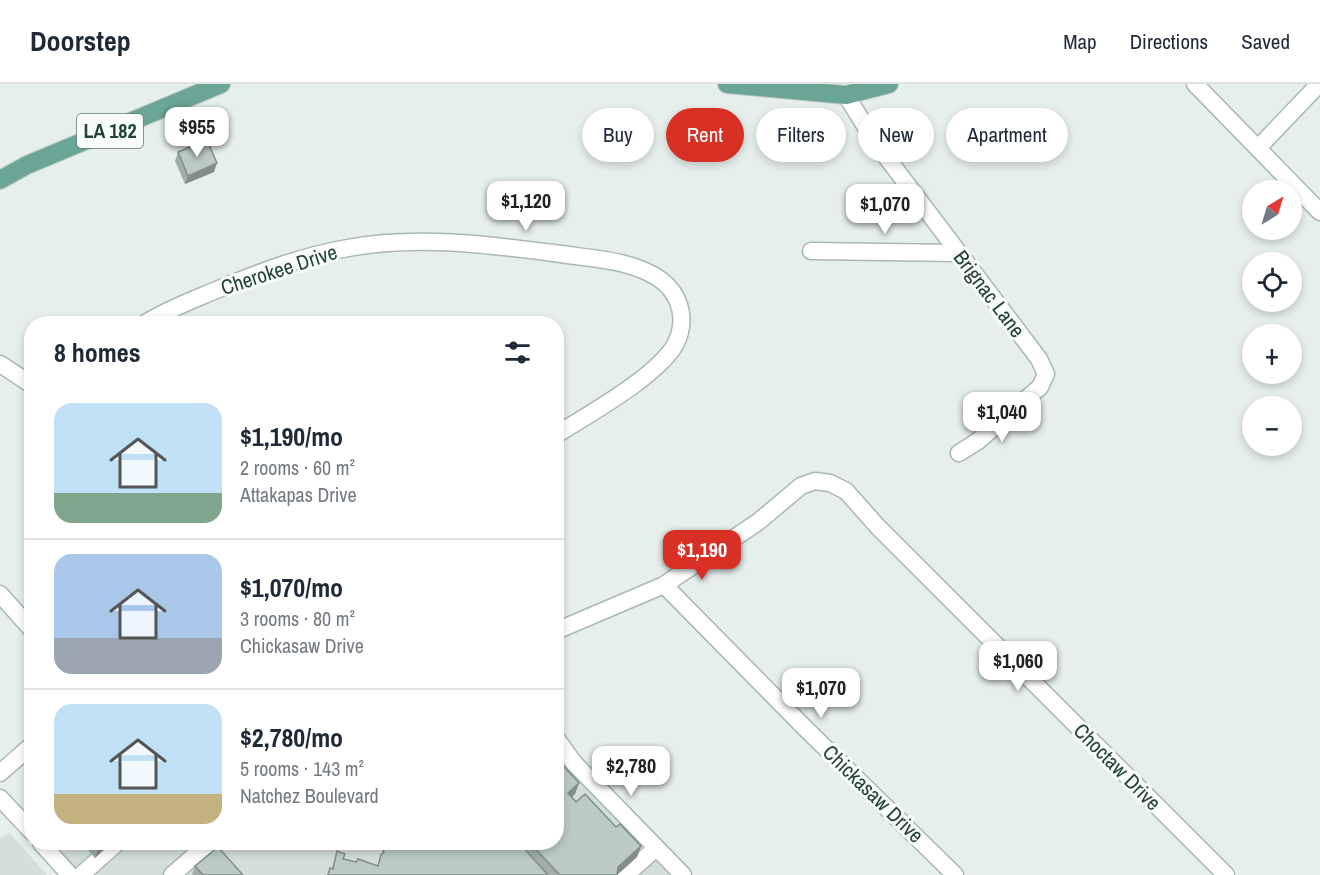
<!DOCTYPE html>
<meta charset="utf-8">
<style>
:root{--surface:#fff;--page:#f2f2f3;--text:#1f2937;--muted:#747a83;--line:#e0e1e3;--accent:#d93025}
body{margin:0;font-family:"Archivo Narrow",sans-serif;background:var(--page);color:var(--text);height:100vh;display:flex;flex-direction:column;font-size:22px;white-space:nowrap}
*{box-sizing:border-box;margin:0}
p{font-size:20px;color:var(--muted)}
.icon{flex:none;width:33px;height:33px;fill:none;stroke:currentColor;stroke-width:2;stroke-linecap:round;stroke-linejoin:round}
.map{position:relative;flex:1;overflow:hidden}
.details{position:absolute;left:24px;top:232px;width:540px;height:534px;display:flex;flex-direction:column;background:var(--surface);border-radius:24px;box-shadow:0 3px 9px #0003}
.details>*{flex:none}
.guide{position:absolute;left:582px;top:24px;width:570px;height:54px;display:flex;gap:12px}
.needle{width:39px;rotate:38deg}
.controls{position:absolute;left:1242px;top:96px;display:grid;gap:12px}
.controls a{display:grid;place-items:center;width:60px;height:60px;border-radius:50%;background:var(--surface);box-shadow:0 3px 9px #0003;font-size:30px}
.price{position:absolute;translate:-50% -51px;padding:0 14px;border-radius:12px;background:#fff;color:#222;font-size:20px;line-height:39px;filter:drop-shadow(0 2px 3px #0008)}
.price::after{content:'';position:absolute;left:50%;top:36px;width:18px;height:14px;margin-left:-9px;background:inherit;clip-path:polygon(0 0,100% 0,50% 100%)}
.price.active{background:var(--accent);color:#fff}
ul{padding:0;list-style:none}
li{display:flex;align-items:center;gap:18px;height:150px;padding:0 30px}
li+li{border-top:2px solid var(--line)}
li span{display:grid;place-items:center;flex:none;width:168px;height:120px;border-radius:18px;color:#555}
li>.icon{margin-inline-start:auto}
span .icon{width:72px;height:72px;fill:#fffc;stroke-width:1}
li b{font-size:26px}
h2{display:flex;justify-content:space-between;align-items:center;height:72px;padding:0 30px;font-size:26px}
.chip{padding:0 21px;border-radius:27px;background:var(--surface);box-shadow:0 3px 9px #0003;font-size:21px;line-height:54px}
.chip.active{background:var(--accent);color:#fff}
header{display:flex;align-items:center;gap:36px;box-sizing:border-box;height:84px;padding:0 30px;background:var(--surface);border-bottom:2px solid var(--line)}
header strong{font-size:28px}
nav{display:flex;gap:33px;margin-inline-start:auto;font-size:21px}
.map>svg:first-child{display:block}
.built{fill:#d4dfda}
.lines{fill:none;stroke-linecap:round;stroke-linejoin:round}
.minor-casing{stroke:#a8b8b2;stroke-width:19}
.major-casing{stroke:#c2cac8;stroke-width:20}
.minor{stroke:#fff;stroke-width:16}
.major{stroke:#6aa596;stroke-width:18}
.wall{fill:#a1aea9}
.shaded-wall{fill:#838d89}
.building{fill:#bbcac4;stroke:#838d89;stroke-width:1.5}
.labels{text-anchor:middle;stroke-width:6;stroke-linejoin:round;paint-order:stroke}
.shield{fill:#f7fbf9;stroke:#637a73;stroke-width:1.5}
.shield-label{font-size:20px;font-weight:bold;fill:#24423a}
.street-label{font-size:21px;fill:#24423a;stroke:#f7fbf9}
</style>
<header>
<strong>Doorstep</strong>
<nav><a>Map</a><a>Directions</a><a>Saved</a></nav>
</header>
<div class="map">
<svg width="1320" height="791" viewBox="0 0 1320 791">
<rect width="100%" height="100%" fill="#e6efeb"/>
<!-- built -->
<g class="built">
<polygon points="557,667 583,702 672,791 79,791 55,763 60,759 556,759"/>
<polygon points="10,749 47,791 0,791 0,754"/>
</g>
<g class="lines">
<defs>
<g id="minor">
<polyline points="1195,0 1320,128"/>
<polyline points="846,11 875,58 1039,275 1046,290 1040,303 978,357 959,369"/>
<polyline points="1258,64 1319,0"/>
<polyline points="811,167 959,169"/>
<path d="M144,240c22,-14 46,-23 70,-33 43,-18 87,-35 134,-43 70,-13 143,-3 213,6 33,5 72,6 100,26 21,16 26,42 14,65 -19,32 -86,69 -119,90"/>
<polyline points="0,280 32,301"/>
<polyline points="664,501 803,642 955,791"/>
<polyline points="0,510 32,546"/>
<polyline points="556,547 664,501 758,438 801,402 815,397 830,399 846,407 878,443 1226,791"/>
<polyline points="556,654 574,679 683,791"/>
<polyline points="0,689 32,661"/>
<polyline points="0,714 32,748"/>
<polyline points="41,759 70,791"/>
<polyline points="81,791 117,759"/>
<polyline points="172,791 209,759"/>
<polyline points="626,791 656,764"/>
</g>
<g id="major">
<polyline points="727,0 846,11 889,0"/>
<polyline points="0,96 27,81 221,0"/>
</g>
</defs>
<!-- minor casing -->
<use href="#minor" class="minor-casing"/>
<!-- major casing -->
<use href="#major" class="major-casing"/>
<!-- minor -->
<use href="#minor" class="minor"/>
<!-- major -->
<use href="#major" class="major"/>
</g>
<!-- wall -->
<g class="wall">
<polygon points="178,68 214,88 185,100 175,77"/>
<polygon points="556,674 575,710 572,713 576,718 616,743 641,762 637,773 617,791 327,791 330,784 332,784 337,767 343,775 377,782 383,767 390,759 519,759 525,765 526,762 523,759 556,759"/>
<polygon points="82,759 111,759 95,774"/>
<polygon points="195,782 243,791 192,791"/>
</g>
<!-- shaded-wall -->
<g class="shaded-wall">
<polygon points="217,79 214,88 185,100 188,92"/>
<polygon points="579,699 575,710 564,721 568,709"/>
<polygon points="105,759 111,759 95,774 98,765"/>
<polygon points="641,762 637,773 617,791 618,783"/>
</g>
<!-- building -->
<g class="building">
<polygon points="207,56 217,79 188,92 178,68"/>
<polygon points="556,674 579,699 568,709 576,718 585,710 616,743 620,740 641,762 618,783 617,791 559,791 559,790 530,759 556,759"/>
<polygon points="93,759 105,759 98,765"/>
<polygon points="390,759 404,759 408,764 412,760 411,759 519,759 548,791 328,791 330,784 333,785 337,767 345,770 343,775 356,778 358,775 378,782 381,771 384,768 383,767"/>
<polygon points="218,763 243,791 203,791 195,782"/>
</g>
<g class="labels">
<!-- shield labels -->
<rect class="shield" x="77" y="30" width="66" height="34" rx="4.5"/>
<g class="shield-label">
<text x="110" y="54">LA 182</text>
</g>
<!-- street labels -->
<g class="street-label">
<text transform="translate(279 186) rotate(-18)" y="7">Cherokee Drive</text>
<text transform="translate(989 210) rotate(53)" y="7">Brignac Lane</text>
<text transform="translate(1117 683) rotate(45)" y="7">Choctaw Drive</text>
<text transform="translate(873 710) rotate(44)" y="7">Chickasaw Drive</text>
</g>
</g>
</svg>
<div class="controls">
<a><svg class="needle" viewBox="-14 -14 28 28"><path d="M0-13l5 13h-10z" fill="#e53935"/><path d="M0 13l5-13h-10z" fill="#747a83"/></svg></a>
<a><svg class="icon" aria-label="locate" viewBox="0 0 24 24"><circle cx="12" cy="12" r="6"/><path d="M12 2v4M12 18v4M2 12h4M18 12h4"/></svg></a>
<a>+</a>
<a>−</a>
</div>
<b class="price" style="left:197px;top:74px">$955</b>
<b class="price" style="left:526px;top:148px">$1,120</b>
<b class="price" style="left:885px;top:151px">$1,070</b>
<b class="price" style="left:1002px;top:359px">$1,040</b>
<b class="price active" style="left:702px;top:497px">$1,190</b>
<b class="price" style="left:1018px;top:608px">$1,060</b>
<b class="price" style="left:821px;top:635px">$1,070</b>
<b class="price" style="left:631px;top:713px">$2,780</b>
<div class="guide">
<a class="chip">Buy</a>
<a class="chip active">Rent</a>
<a class="chip">Filters</a>
<a class="chip">New</a>
<a class="chip">Apartment</a>
</div>
<section class="details">
<h2>8 homes<svg class="icon" aria-label="filters" viewBox="0 0 24 24"><path d="M4 7h16M4 17h16"/><circle cx="9" cy="7" r="2"/><circle cx="15" cy="17" r="2"/></svg></h2>
<ul>
<li><span style="background:linear-gradient(#bfe0f5 75%,#7fa58c 0)"><svg class="icon" aria-label="home" viewBox="0 0 24 24"><path d="M3 11l9-7 9 7M6 9v11h12V9"/></svg></span><div><b>$1,190/mo</b><p>2 rooms · 60 m²</p><p>Attakapas Drive</p></div></li>
<li><span style="background:linear-gradient(#a9c7e8 70%,#9aa5b1 0)"><svg class="icon" aria-label="home" viewBox="0 0 24 24"><path d="M3 11l9-7 9 7M6 9v11h12V9"/></svg></span><div><b>$1,070/mo</b><p>3 rooms · 80 m²</p><p>Chickasaw Drive</p></div></li>
<li><span style="background:linear-gradient(#bfe0f5 75%,#c2b280 0)"><svg class="icon" aria-label="home" viewBox="0 0 24 24"><path d="M3 11l9-7 9 7M6 9v11h12V9"/></svg></span><div><b>$2,780/mo</b><p>5 rooms · 143 m²</p><p>Natchez Boulevard</p></div></li>
</ul>
</section>
</div>
